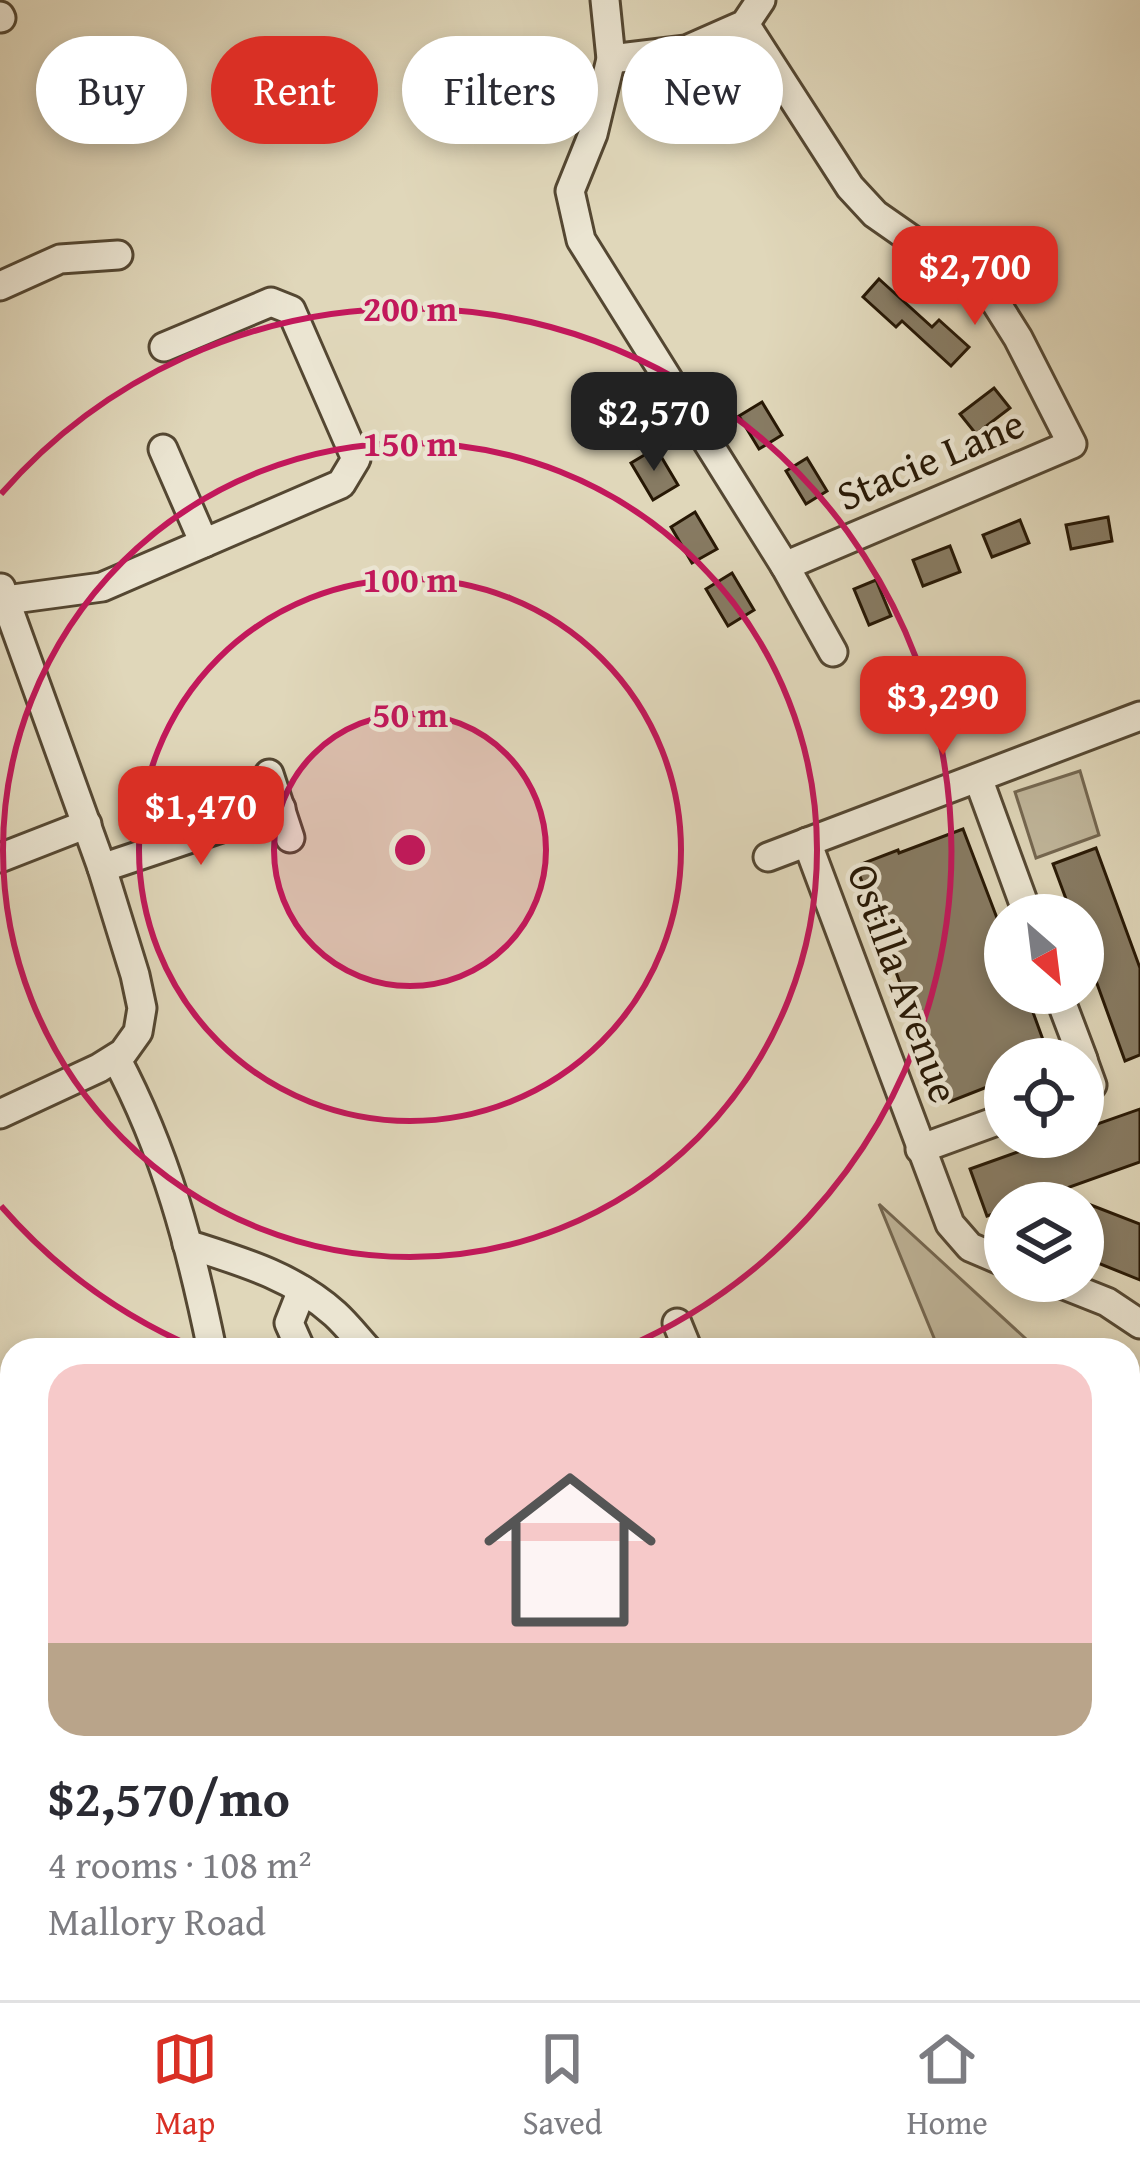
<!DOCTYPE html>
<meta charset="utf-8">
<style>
:root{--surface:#fff;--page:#f7f7f7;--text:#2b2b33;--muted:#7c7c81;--line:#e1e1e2;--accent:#d93025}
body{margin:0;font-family:"Gentium Book Plus",serif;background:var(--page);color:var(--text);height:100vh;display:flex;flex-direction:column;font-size:45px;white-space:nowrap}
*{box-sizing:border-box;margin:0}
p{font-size:39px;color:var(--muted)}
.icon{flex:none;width:66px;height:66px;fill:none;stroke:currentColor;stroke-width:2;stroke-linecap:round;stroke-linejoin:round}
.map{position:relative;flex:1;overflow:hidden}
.panel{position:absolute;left:0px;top:1338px;width:1140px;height:663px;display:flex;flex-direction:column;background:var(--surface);border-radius:36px 36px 0 0;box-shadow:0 6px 18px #0003}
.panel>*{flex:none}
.banner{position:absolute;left:36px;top:36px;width:1068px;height:108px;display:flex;gap:24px}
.needle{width:78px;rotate:152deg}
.controls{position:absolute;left:984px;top:894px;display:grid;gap:24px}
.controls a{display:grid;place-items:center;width:120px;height:120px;border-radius:50%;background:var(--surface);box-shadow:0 6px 18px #0003;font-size:60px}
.price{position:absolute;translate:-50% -102px;padding:0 27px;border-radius:24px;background:var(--accent);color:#fff;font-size:39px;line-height:78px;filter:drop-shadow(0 3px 6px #0008)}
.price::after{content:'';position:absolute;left:50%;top:72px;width:36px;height:27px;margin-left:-18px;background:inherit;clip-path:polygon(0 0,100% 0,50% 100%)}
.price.on{background:#222;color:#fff}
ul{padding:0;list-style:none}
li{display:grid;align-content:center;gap:24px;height:636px;padding:0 48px}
li span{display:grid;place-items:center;height:372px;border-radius:36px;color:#555}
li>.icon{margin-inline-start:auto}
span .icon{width:216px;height:216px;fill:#fffc;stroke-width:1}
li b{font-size:51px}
.chip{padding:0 42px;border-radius:54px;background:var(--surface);box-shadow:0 6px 18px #0003;font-size:42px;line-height:108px}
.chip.on{background:var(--accent);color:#fff}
.tab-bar{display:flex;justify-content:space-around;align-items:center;height:168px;border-top:3px solid var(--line);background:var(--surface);font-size:33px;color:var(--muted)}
.tab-bar a{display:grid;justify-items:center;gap:6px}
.tab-bar .on{color:var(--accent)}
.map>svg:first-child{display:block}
.green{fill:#c0b69b;stroke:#736650;stroke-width:3}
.building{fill:#877b63;stroke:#261704;stroke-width:3}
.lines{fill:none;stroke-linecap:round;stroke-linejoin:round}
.minor-casing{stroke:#544732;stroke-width:33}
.highway-casing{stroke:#261704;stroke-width:45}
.minor{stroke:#ebe5d2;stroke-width:27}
.highway{stroke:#e0d7ba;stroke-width:39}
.ring{fill:none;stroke:#c2185b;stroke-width:6}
.labels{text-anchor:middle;stroke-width:9;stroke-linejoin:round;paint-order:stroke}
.street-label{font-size:42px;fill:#261704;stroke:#ebe5d2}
.centre{fill:#c2185b;stroke:#ebe5d2;stroke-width:6}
.ring-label{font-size:36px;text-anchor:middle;font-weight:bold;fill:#c2185b;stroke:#ebe5d2;stroke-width:9;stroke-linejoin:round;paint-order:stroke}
</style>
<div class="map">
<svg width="1140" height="2000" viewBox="0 0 1140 2000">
<rect width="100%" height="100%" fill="#e0d7ba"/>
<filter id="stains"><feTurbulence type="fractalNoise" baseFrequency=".00167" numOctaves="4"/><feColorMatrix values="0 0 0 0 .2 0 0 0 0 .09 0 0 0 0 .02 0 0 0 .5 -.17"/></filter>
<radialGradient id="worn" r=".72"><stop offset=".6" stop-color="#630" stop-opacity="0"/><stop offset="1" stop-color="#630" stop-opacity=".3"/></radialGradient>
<!-- green -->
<g class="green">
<polygon points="1080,771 1099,835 1036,858 1015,792"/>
<polygon points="879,1204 1038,1350 939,1350"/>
<polygon points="1128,1433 1140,1444 1140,1839 1128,1810"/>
</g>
<!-- building -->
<g class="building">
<polygon points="879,279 932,327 939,320 969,347 951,366 902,321 896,327 863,297"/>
<polygon points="994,388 1010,408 976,434 960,414"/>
<polygon points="620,392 640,425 617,438 598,406"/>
<polygon points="762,402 782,435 759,449 739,416"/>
<polygon points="656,448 678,485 653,500 631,463"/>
<polygon points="807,458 827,491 806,504 786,471"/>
<polygon points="695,512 717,549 692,563 671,527"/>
<polygon points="1108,517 1112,541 1071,549 1066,525"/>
<polygon points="1020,520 1029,543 992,557 983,535"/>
<polygon points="950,546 960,572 923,586 913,560"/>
<polygon points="732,573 754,610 728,626 706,589"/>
<polygon points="876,580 891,616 869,625 854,589"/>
<polygon points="963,829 1005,939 1005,993 1026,993 1050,1059 1005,1059 1005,1080 949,1102 925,1040 922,1041 856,866 898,850 899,853"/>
<polygon points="1096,848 1140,968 1140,1055 1125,1061 1083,945 1083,915 1072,915 1053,864"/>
<polygon points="1140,1109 1140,1162 1025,1203 1005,1203 1005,1210 987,1216 970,1169 1060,1137 1083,1137 1083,1129"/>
<polygon points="1083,1202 1140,1224 1140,1280 1083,1257"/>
</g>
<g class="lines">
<defs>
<g id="minor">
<polyline points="605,0 611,59 593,134 570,191 581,240 785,566 833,652"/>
<polyline points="0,16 1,18"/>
<polyline points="745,24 850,187 875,214 991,295 1018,338 1072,444 785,566"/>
<polyline points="611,59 686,50 745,24 761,0"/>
<polyline points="0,286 60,259 118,255"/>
<polyline points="163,449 204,543"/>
<polyline points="6,600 102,587 341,484 356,459 291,310 271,302 164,347"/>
<polyline points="269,774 290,838"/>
<polyline points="978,778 1028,915"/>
<polyline points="807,842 950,1224 970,1247 1005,1262"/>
<polyline points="768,857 1140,716"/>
<polyline points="0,858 87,824"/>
<polyline points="102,868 281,808"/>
<polyline points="1058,993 1083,1059"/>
<path d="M116,1058c50,94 75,189 96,292"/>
<polyline points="1083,1060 1092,1085 1083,1089"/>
<polyline points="0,1114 99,1068 123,1053 138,1032 142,1008 135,975 102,868 1,588"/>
<polyline points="920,1149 1005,1118"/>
<path d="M187,1244c53,17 106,32 148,70 12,11 22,24 33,36"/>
<polyline points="1054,1281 1107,1302 1140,1324"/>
<polyline points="677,1323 688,1350"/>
<polyline points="301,1350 289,1323 302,1290"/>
<polyline points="646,1989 667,2000"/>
<polyline points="780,2000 794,1989"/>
</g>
<g id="highway">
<polyline points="0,1711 12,1721"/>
<polyline points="0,1890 12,1900"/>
<polyline points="122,1989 136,2000"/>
<polyline points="349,1989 363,2000"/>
</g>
</defs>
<!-- minor casing -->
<use href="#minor" class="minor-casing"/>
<!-- highway casing -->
<use href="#highway" class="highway-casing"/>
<!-- minor -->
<use href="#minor" class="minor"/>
<!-- highway -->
<use href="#highway" class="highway"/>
</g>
<!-- distance rings -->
<circle cx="410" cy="850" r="136" fill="#c2185b" fill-opacity=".12"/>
<g class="ring">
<circle cx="410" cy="850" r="136"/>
<circle cx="410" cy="850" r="271"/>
<circle cx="410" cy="850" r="407"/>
<path d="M198 1349A542 542 0 0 1 1 1206M1 494A542 542 0 1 1 622 1349"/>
</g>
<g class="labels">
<!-- street labels -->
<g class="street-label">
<text transform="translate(930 459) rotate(-23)" y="15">Stacie Lane</text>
<text transform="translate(904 983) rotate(70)" y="15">Ostilla Avenue</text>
</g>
</g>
<circle cx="410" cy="850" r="18" class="centre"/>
<g class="ring-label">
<text x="410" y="321">200 m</text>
<text x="410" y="456">150 m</text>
<text x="410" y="592">100 m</text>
<text x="410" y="727">50 m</text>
</g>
<rect width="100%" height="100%" filter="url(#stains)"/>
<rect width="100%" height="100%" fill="url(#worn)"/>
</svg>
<div class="controls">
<a><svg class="needle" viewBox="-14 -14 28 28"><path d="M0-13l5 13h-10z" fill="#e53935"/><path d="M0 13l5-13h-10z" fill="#7c7c81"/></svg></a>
<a><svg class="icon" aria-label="locate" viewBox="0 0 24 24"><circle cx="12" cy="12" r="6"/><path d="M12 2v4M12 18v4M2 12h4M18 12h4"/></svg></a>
<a><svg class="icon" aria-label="layers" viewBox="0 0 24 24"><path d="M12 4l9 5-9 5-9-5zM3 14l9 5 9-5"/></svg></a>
</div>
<b class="price" style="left:975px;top:328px">$2,700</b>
<b class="price on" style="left:654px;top:474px">$2,570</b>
<b class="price" style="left:943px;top:758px">$3,290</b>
<b class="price" style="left:201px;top:868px">$1,470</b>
<div class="banner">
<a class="chip">Buy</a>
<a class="chip on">Rent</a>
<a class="chip">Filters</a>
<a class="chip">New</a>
</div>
<section class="panel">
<ul>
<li><span style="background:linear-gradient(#f6c9c9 75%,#b9a48a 0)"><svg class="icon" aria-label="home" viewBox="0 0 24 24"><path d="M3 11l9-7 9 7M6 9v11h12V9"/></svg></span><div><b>$2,570/mo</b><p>4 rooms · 108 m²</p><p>Mallory Road</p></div></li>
</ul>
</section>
</div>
<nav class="tab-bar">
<a class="on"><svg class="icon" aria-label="map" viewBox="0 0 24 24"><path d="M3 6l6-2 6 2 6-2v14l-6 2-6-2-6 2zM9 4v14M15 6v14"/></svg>Map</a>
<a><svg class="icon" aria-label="saved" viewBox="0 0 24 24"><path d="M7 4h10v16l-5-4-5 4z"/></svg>Saved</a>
<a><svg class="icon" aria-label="home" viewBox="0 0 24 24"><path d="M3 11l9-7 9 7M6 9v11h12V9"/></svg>Home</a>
</nav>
